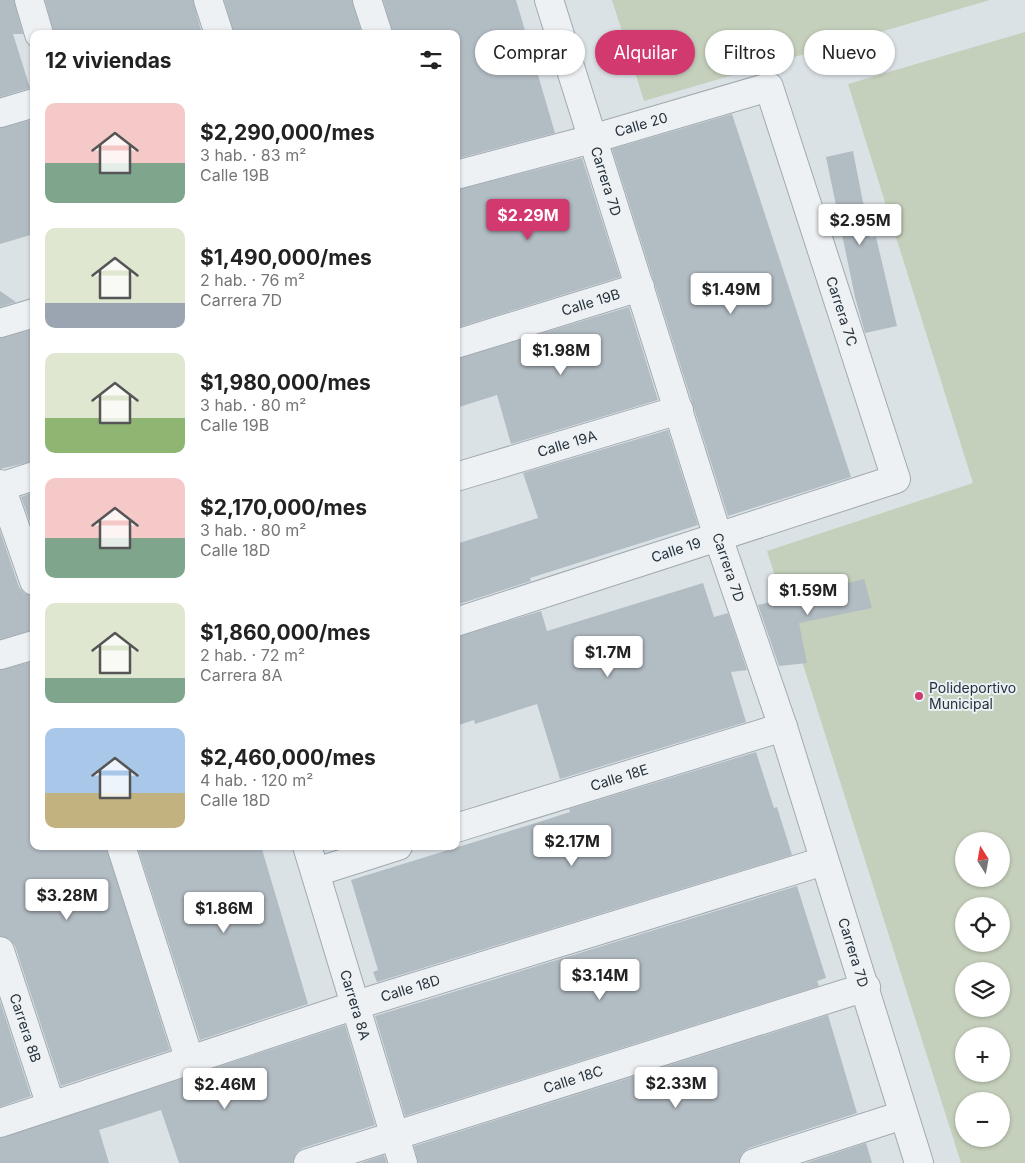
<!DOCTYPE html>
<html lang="es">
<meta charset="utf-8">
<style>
:root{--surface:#fff;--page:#f6f6f6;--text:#222;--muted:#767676;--accent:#d2396f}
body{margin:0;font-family:Inter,sans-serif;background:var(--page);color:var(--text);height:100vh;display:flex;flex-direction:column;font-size:19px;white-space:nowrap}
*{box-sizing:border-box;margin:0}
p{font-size:16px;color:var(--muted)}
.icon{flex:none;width:28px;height:28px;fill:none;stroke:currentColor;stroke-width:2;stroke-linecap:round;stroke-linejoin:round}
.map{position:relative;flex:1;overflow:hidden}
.sheet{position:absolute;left:30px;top:30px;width:430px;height:820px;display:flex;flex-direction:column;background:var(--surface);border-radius:10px;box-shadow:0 1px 4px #0004}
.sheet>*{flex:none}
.guide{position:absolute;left:475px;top:30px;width:475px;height:45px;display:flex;gap:10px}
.needle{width:32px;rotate:349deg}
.controls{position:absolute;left:955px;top:832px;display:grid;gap:10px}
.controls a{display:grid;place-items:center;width:55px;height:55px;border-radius:50%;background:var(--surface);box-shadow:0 1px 4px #0004;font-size:25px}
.price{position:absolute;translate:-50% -42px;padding:0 11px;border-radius:5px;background:#fff;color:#222;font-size:16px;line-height:32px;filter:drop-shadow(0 1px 2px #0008)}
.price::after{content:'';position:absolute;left:50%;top:30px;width:15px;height:11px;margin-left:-8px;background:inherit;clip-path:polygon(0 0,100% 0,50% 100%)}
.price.active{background:var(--accent);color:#fff}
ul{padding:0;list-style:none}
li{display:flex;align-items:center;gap:15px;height:125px;padding:0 15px}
li span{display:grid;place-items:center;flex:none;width:140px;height:100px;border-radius:10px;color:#555}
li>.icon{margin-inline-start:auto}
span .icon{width:60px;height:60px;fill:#fffc;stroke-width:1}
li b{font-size:21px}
h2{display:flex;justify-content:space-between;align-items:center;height:60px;padding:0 15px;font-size:21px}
.tag{padding:0 18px;border-radius:22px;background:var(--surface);box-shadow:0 1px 4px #0004;font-size:18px;line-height:45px}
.tag.active{background:var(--accent);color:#fff}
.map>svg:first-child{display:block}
.green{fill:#c5d0bc;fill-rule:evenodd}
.building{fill:#b2bcc3}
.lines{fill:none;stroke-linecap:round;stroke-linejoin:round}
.minor-casing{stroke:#a1aab0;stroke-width:30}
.minor{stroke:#eef1f4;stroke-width:28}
.poi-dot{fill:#d2396f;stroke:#eaf0f4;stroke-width:2}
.labels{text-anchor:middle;stroke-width:4;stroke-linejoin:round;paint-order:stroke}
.street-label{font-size:14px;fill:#25323c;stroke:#eaf0f4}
.poi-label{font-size:14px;fill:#25323c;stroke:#eaf0f4;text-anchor:start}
</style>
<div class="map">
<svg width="1025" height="1163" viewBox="0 0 1025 1163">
<rect width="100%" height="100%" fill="#dbe2e6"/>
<!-- green -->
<g class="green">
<polygon points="612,0 990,0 644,101"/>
<path d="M1025,32v1131h-64l-194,-612 206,-68 -125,-399zM964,841h37v38h-37zM964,906h37v38h-37zM964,971h37v38h-37zM964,1036h37v38h-37zM964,1101h37v38h-37z"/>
</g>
<!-- building -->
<g class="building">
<polygon points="0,0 14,0 23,34 13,34 30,88 0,97"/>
<polygon points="45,0 193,0 202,34 54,34"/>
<polygon points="224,0 352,0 362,34 234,34"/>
<polygon points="383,0 516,0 555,133 456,159 456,34 393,34"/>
<polygon points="732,114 851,477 728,516 612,149"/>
<polygon points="34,119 34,234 0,244 0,128"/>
<polygon points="853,151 870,238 876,237 897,326 865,333 855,297 826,157"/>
<polygon points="582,158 620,277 456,328 456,190"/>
<polygon points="0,291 16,302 0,307"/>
<polygon points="629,307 658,400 511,444 497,395 456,408 456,359"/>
<polygon points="34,329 34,461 0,469 0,338"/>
<polygon points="668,430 698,525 530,578 531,581 456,605 456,544 538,518 523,473"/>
<polygon points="34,492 34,533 21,497"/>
<polygon points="0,531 19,587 24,593 34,596 34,630 0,639"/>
<polygon points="864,579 872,608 799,623 807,663 779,666 758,605"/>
<polygon points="703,583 714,617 728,613 747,670 731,672 746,722 560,779 537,704 475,724 474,720 456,726 456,637 541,611 547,631"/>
<polygon points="34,661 34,846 106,846 170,1050 61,1086 15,946 10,939 0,936 0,670"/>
<polygon points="756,752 774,808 777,807 792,855 377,982 373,972 378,970 351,880 539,822 570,812 569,809"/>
<polygon points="137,846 261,846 308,1004 200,1040"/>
<polygon points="797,886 826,978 817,981 819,986 405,1116 375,1016"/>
<polygon points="0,1001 31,1096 0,1107"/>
<polygon points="828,1015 857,1113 749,1148 742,1153 739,1163 418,1163 414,1146"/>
<polygon points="345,1025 375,1125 303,1148 296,1153 293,1163 179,1163 161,1110 99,1130 109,1163 0,1163 0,1138"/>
<polygon points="866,1143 872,1163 805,1163"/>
<polygon points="384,1155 387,1163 360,1163"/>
</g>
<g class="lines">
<defs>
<g id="minor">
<polyline points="29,0 39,34"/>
<polyline points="208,0 219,34"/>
<polyline points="367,0 378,34"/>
<path id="s1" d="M549,0l169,537 65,190 136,436"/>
<polyline points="0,113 34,103"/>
<path id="s2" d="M456,175l136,-36 177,-52 127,392 -440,143"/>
<polyline points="0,323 34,313"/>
<path id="s3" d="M456,344l184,-57"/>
<path id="s4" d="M456,477l223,-67"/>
<polyline points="0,484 34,581"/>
<polyline points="0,487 34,476"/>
<polyline points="0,655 34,645"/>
<path id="s5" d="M456,828l327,-101"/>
<polyline points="121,846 190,1061"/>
<path id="s6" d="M307,846l96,317"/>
<polyline points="316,872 398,846"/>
<path id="s7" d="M0,951l51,155"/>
<path id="s8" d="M0,1123l356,-118 468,-144"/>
<path id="s9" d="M308,1163l558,-176"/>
<polyline points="754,1163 903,1115"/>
</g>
</defs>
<!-- minor casing -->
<use href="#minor" class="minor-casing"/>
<!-- minor -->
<use href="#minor" class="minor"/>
</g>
<!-- markers -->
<circle class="poi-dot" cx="919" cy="696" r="5"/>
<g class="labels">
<!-- street labels -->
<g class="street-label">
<text dy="5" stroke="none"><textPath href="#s2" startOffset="192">Calle 20</textPath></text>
<text dy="5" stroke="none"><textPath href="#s1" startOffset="190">Carrera 7D</textPath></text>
<text dy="5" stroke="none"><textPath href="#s3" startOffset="141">Calle 19B</textPath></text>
<text dy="5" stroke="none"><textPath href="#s2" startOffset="561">Carrera 7C</textPath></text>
<text dy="5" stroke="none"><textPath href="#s4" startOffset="116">Calle 19A</textPath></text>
<text transform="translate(676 550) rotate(-18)" y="5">Calle 19</text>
<text dy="5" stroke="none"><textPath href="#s1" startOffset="595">Carrera 7D</textPath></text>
<text dy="5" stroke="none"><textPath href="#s5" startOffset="171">Calle 18E</textPath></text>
<text dy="5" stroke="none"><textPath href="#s1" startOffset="1000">Carrera 7D</textPath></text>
<text dy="5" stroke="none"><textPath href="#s8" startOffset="432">Calle 18D</textPath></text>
<text dy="5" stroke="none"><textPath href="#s6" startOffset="166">Carrera 8A</textPath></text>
<text dy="5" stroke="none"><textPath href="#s7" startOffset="81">Carrera 8B</textPath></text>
<text dy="5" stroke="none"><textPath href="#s9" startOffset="278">Calle 18C</textPath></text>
</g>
<!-- poi labels -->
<g class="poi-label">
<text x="929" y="693">Polideportivo<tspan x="929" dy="16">Municipal</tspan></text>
</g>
</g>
</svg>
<div class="controls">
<a><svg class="needle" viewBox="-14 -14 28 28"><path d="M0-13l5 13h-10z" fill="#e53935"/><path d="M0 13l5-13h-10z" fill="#767676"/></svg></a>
<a><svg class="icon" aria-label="locate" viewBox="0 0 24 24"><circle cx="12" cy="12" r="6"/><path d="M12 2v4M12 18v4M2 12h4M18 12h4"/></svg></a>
<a><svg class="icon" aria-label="layers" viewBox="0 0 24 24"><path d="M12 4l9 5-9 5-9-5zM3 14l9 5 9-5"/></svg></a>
<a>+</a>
<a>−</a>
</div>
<b class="price active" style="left:528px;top:241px">$2.29M</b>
<b class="price" style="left:860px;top:246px">$2.95M</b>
<b class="price" style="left:731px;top:315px">$1.49M</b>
<b class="price" style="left:561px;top:376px">$1.98M</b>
<b class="price" style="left:808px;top:616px">$1.59M</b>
<b class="price" style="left:608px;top:678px">$1.7M</b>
<b class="price" style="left:572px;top:867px">$2.17M</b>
<b class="price" style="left:67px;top:921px">$3.28M</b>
<b class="price" style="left:224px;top:934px">$1.86M</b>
<b class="price" style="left:600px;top:1001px">$3.14M</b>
<b class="price" style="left:676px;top:1109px">$2.33M</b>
<b class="price" style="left:225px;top:1110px">$2.46M</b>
<div class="guide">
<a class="tag">Comprar</a>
<a class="tag active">Alquilar</a>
<a class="tag">Filtros</a>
<a class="tag">Nuevo</a>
</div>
<section class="sheet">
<h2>12 viviendas<svg class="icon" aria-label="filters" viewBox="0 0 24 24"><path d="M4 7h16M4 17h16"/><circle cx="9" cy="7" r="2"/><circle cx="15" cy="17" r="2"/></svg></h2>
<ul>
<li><span style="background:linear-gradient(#f6c9c9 60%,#7fa58c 0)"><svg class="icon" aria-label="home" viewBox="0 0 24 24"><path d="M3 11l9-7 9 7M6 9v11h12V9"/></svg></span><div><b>$2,290,000/mes</b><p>3 hab. · 83 m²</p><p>Calle 19B</p></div></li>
<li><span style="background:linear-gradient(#dfe7d0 75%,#9aa5b1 0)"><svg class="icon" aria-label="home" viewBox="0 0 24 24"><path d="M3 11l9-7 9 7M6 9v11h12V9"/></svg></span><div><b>$1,490,000/mes</b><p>2 hab. · 76 m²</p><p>Carrera 7D</p></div></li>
<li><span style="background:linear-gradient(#dfe7d0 65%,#8fb573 0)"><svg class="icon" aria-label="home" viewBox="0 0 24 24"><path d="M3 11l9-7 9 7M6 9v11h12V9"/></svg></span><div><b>$1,980,000/mes</b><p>3 hab. · 80 m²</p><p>Calle 19B</p></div></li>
<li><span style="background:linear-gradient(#f6c9c9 60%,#7fa58c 0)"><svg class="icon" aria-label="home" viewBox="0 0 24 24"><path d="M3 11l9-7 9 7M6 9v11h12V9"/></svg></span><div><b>$2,170,000/mes</b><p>3 hab. · 80 m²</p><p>Calle 18D</p></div></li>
<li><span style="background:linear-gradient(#dfe7d0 75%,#7fa58c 0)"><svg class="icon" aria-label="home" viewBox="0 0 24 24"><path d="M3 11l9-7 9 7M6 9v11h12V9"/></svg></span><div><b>$1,860,000/mes</b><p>2 hab. · 72 m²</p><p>Carrera 8A</p></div></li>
<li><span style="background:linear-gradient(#a9c7e8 65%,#c2b280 0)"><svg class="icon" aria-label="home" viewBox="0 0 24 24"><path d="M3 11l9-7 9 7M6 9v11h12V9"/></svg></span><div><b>$2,460,000/mes</b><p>4 hab. · 120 m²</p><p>Calle 18D</p></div></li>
</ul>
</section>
</div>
